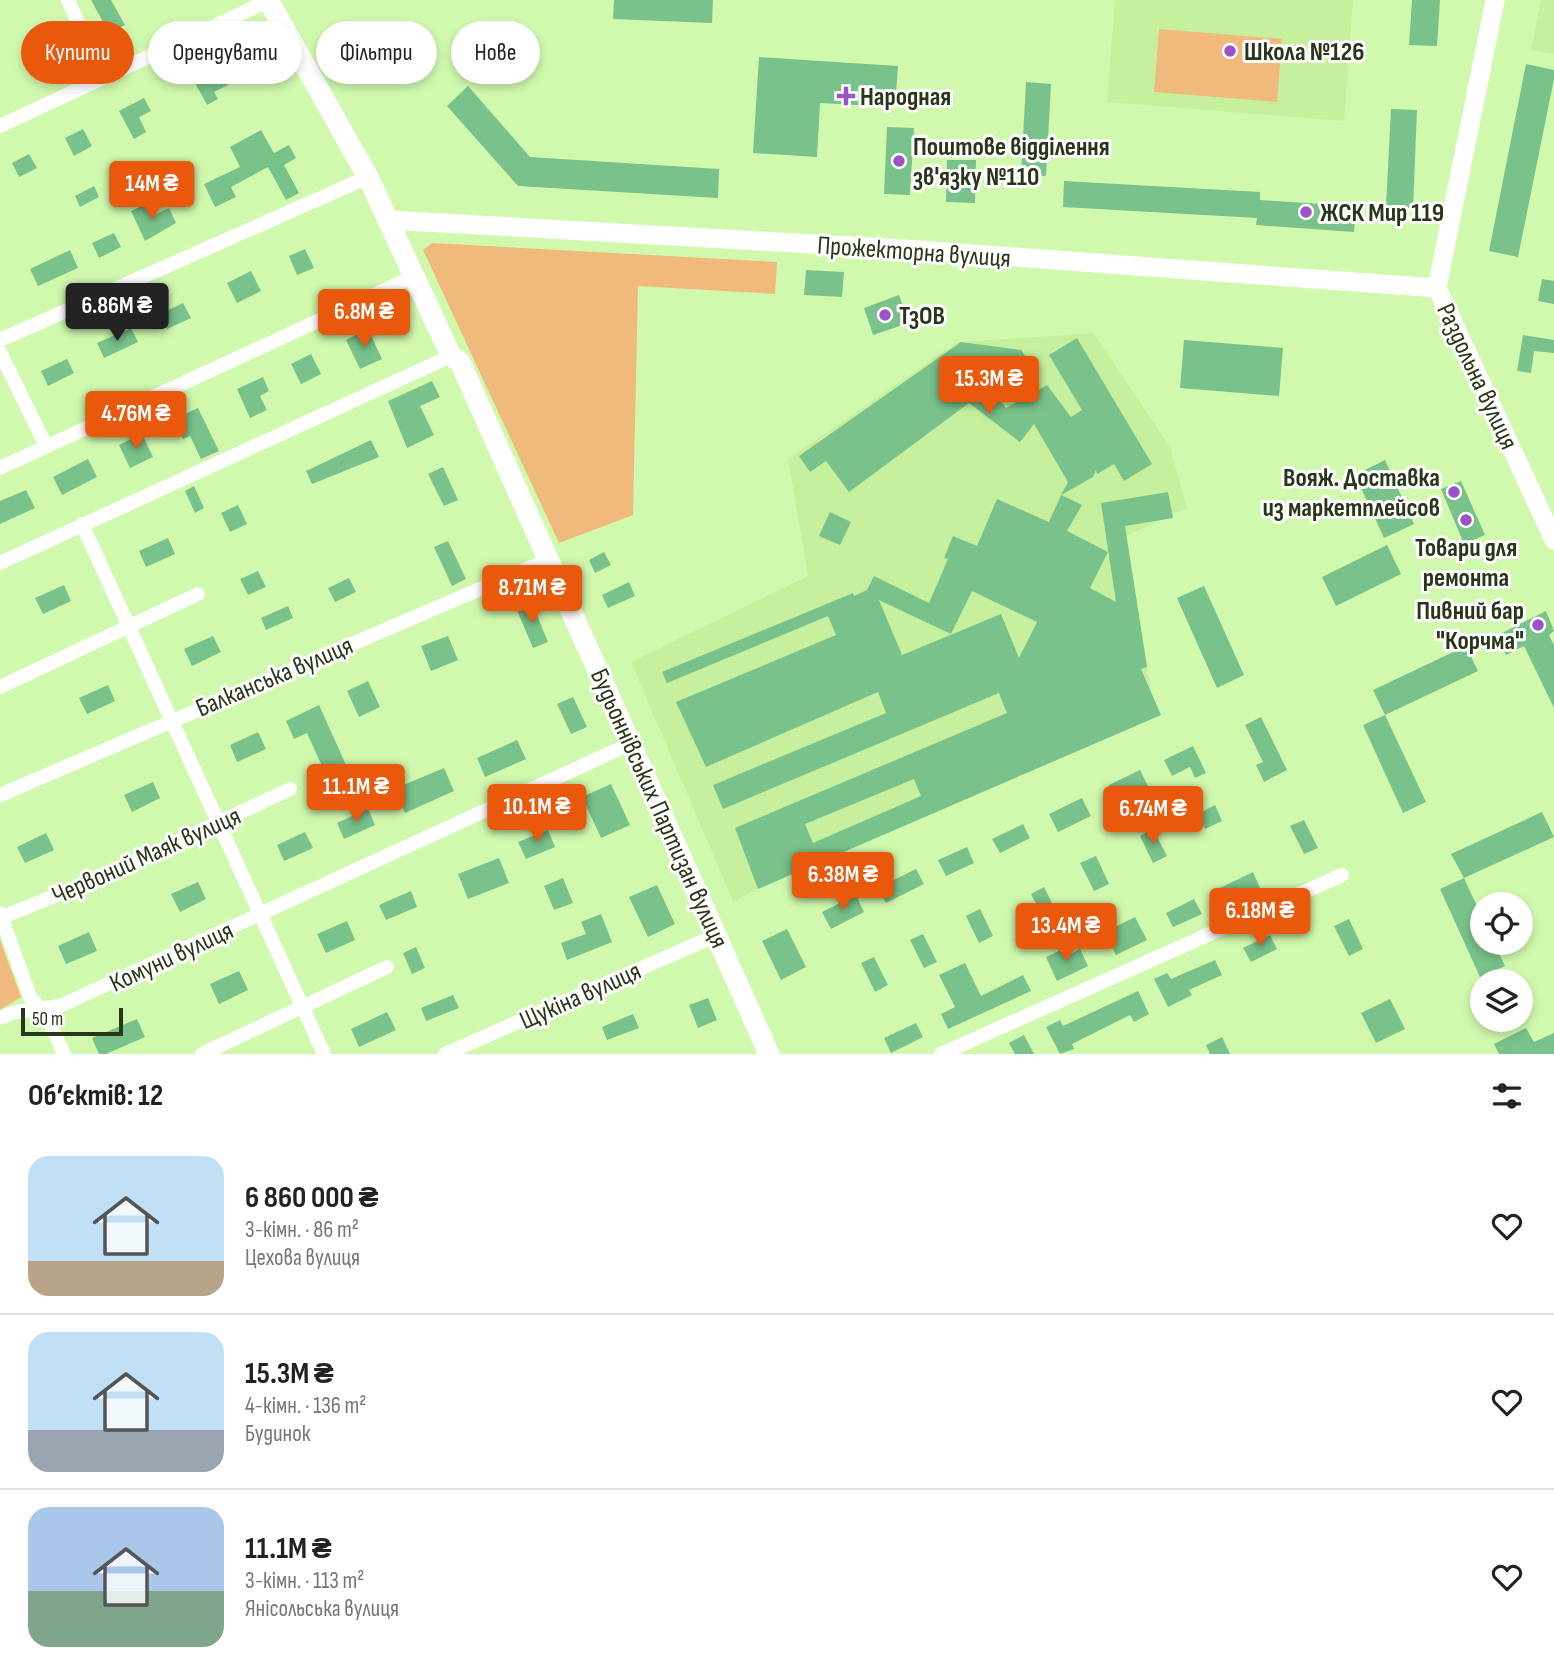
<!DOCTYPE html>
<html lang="uk">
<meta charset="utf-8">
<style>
:root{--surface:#fff;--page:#f2f2f2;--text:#222;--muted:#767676;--line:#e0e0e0;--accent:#ea580c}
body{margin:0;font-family:"Sofia Sans Condensed",sans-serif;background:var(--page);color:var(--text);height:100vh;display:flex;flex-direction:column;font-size:26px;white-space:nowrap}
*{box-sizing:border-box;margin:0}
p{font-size:23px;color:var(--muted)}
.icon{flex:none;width:38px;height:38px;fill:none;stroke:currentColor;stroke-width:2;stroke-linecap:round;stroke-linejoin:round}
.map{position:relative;height:1054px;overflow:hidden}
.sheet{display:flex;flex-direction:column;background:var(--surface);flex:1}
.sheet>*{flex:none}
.hud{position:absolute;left:21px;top:21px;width:700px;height:63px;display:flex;gap:14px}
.fabs{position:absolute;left:1470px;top:892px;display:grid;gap:14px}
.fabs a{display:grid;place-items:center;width:63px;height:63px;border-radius:50%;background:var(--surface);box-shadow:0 4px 10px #0003;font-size:35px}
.scale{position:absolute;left:21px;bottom:18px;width:102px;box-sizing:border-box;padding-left:7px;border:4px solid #28371a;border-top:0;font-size:19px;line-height:24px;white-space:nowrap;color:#28371a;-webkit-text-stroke:5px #fff;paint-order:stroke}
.price{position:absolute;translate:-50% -60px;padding:0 16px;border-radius:7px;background:var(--accent);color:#fff;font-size:23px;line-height:46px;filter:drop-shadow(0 2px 4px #0008)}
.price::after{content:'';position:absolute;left:50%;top:42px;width:21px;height:16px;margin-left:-10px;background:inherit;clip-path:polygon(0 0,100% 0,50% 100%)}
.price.active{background:#222;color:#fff}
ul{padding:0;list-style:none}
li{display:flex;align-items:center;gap:21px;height:175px;padding:0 28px}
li+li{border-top:2px solid var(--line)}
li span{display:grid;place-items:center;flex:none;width:196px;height:140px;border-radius:21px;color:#555}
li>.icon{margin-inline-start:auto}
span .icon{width:84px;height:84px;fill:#fffc;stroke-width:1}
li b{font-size:30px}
h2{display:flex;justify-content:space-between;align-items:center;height:84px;padding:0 28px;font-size:30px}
.tag{padding:0 24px;border-radius:32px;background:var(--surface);box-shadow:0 4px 10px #0003;font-size:24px;line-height:63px}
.tag.active{background:var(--accent);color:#fff}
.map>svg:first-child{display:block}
.built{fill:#c6f09e}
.green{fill:#efba7b}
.building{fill:#79c28b;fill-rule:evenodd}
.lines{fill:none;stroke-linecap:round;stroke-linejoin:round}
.minor{stroke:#fff;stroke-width:14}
.tertiary{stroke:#fff;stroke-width:19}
.secondary{stroke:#fff;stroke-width:21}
.poi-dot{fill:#9b53c6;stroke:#fff;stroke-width:2.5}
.labels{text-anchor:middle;stroke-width:6;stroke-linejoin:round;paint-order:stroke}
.poi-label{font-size:26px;font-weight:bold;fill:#28371a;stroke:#fff;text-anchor:start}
.street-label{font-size:26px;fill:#28371a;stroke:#fff}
</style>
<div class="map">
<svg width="1554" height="1054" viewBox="0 0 1554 1054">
<rect width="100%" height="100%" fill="#d1f9ae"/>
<!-- built -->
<g class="built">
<polygon points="1115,0 1353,0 1344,121 1107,102"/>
<polygon points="1541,0 1554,0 1554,54 1531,50"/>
<polygon points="1093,333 1170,447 1187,508 1124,537 1154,709 733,901 631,662 808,576 788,459 958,342"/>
</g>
<!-- green -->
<g class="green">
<polygon points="1159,29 1282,39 1277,102 1154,92"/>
<polygon points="432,243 777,262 775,294 638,286 633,515 559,543 423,250"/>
<polygon points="0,940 21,997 0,1010"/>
</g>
<!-- building -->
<g class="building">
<polygon points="91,0 111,0 125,25 109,33"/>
<polygon points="614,0 713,0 712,23 613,19"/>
<polygon points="1412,0 1440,0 1437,46 1409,45"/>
<polygon points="57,27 69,50 52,59 40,37"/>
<polygon points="248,50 254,60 227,74 232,83 214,92 218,99 207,105 193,79"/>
<polygon points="759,57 898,66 895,107 820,103 817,157 753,153"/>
<polygon points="1526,64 1554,70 1554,79 1518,257 1489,251"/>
<polygon points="1026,82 1051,84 1046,176 1021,175"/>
<polygon points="468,86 530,157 719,169 718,198 518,186 447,106"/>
<polygon points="144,98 151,111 139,117 146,132 134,139 119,111"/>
<polygon points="1391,109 1417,110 1413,208 1386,207"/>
<polygon points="887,127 914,128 910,195 884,194"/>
<polygon points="83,129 92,146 74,156 65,138"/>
<polygon points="261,130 274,153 289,145 296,158 284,165 299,193 286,200 268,167 231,187 236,197 215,207 204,184 240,167 230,147"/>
<polygon points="29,154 37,168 19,177 12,163"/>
<polygon points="947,160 976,160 975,203 946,202"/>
<polygon points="1064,181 1260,192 1260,200 1356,206 1354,232 1256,225 1257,218 1063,207"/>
<polygon points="94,186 99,197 80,207 75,196"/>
<polygon points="146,204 152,216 169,208 176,223 145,241 131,211"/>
<polygon points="114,233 121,247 99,258 92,243"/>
<polygon points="305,249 314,268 297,275 289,256"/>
<polygon points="70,250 78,268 38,286 30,269"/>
<polygon points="806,270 844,272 842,297 804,295"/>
<polygon points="251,271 261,291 237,303 227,283"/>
<polygon points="1542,279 1554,281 1554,304 1538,301"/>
<polygon points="899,295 909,323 873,335 864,308"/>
<polygon points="183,303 191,318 167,329 160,314"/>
<polygon points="131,328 138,342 104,358 97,343"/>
<polygon points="368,329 382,359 360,369 346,340"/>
<polygon points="1523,335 1554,340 1554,353 1534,351 1531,373 1517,371"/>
<polygon points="1077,338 1152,464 1124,481 1114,464 1097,474 1096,470 1093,477 1061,495 1068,482 1034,424 1020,442 969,403 849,492 826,461 810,472 799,456 961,342 1021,350 1032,365 994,393 1006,408 1047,385 1071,417 1082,410 1049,355"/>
<polygon points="1184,340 1283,348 1279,396 1180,388"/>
<polygon points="311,354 321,374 301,384 291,364"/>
<polygon points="67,359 74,373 48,386 41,371"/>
<polygon points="263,377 269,391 260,396 267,410 250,418 237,389"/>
<polygon points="432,381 440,397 420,406 434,435 407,448 388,401"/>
<polygon points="198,408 219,451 201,459 190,436 183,439 174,419"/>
<polygon points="142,434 153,457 130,468 119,445"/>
<polygon points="371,440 379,457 312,484 306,471"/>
<polygon points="88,459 97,477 62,495 53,477"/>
<polygon points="1385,460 1414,524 1384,538 1355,475"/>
<polygon points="443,467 458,500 444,506 428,474"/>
<polygon points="1461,481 1485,535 1464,544 1441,489"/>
<polygon points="194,486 204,508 195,513 185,491"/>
<polygon points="26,490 35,508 0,524 0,501"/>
<path d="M1168,492l5,26 -48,8 22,141 -6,2 20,46 -403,174 -23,-61 272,-115 -8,-20 -276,116 -10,-24 173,-72 -8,-21 -172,75 -30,-65 160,-67 -8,-19 -161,67 -5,-11 191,-79 1,3 13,-6 7,-14 55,27 19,-44 -4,-1 9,-22 24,10 20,-47 52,23 12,-27 21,10 -15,26 41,21 -18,36 26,14 -15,-99zM972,591l65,31 -18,36 -18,-44 -99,41 -23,-55 72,34zM914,779l7,17 -108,47 -8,-19z"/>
<polygon points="238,505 247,524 230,532 221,513"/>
<polygon points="830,512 851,522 840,545 819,536"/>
<polygon points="168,538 175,554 146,567 139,551"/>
<polygon points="448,541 466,579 452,586 434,547"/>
<polygon points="1387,545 1401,574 1336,606 1322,577"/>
<polygon points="604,552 611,565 595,573 589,560"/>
<polygon points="258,571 266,587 248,595 240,579"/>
<polygon points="349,578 356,592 335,602 328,588"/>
<polygon points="629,582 635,596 608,608 602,595"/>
<polygon points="64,585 71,601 43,614 35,598"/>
<polygon points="1204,586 1244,675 1217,688 1177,598"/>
<polygon points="531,601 548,642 533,648 516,608"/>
<polygon points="288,606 293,618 266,630 261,618"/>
<polygon points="1546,611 1554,631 1549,635 1554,645 1554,708 1524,646 1506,655 1496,636"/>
<polygon points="213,636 221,652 192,666 184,649"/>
<polygon points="448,636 458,660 431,671 421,646"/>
<polygon points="1466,646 1478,671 1385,715 1373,690"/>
<polygon points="368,681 380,707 359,717 347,691"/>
<polygon points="108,685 115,701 87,714 79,698"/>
<polygon points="573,697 587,727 571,734 557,704"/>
<polygon points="319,705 346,765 326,775 307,733 294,739 286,721"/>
<polygon points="1385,715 1426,802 1403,813 1363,725"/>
<polygon points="1261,717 1287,770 1264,782 1256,765 1263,762 1245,725"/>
<polygon points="258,732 266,749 237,762 230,745"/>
<polygon points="517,740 526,759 485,777 477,758"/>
<polygon points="1193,746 1206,773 1195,778 1190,767 1172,776 1164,760"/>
<polygon points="444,768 454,791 405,813 394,789"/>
<polygon points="1140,770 1148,786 1128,795 1132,803 1121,808 1109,785"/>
<polygon points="153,782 160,798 132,812 124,795"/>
<polygon points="611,784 630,825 601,838 582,797"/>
<polygon points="1082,798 1091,816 1058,832 1049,814"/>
<polygon points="1215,805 1222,821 1205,829 1198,814"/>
<polygon points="368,809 375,825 344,839 337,823"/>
<polygon points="1542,812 1554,837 1464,878 1451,854"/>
<polygon points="1304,820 1318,848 1304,854 1290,826"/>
<polygon points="1023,824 1030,838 1000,853 992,839"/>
<polygon points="1153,829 1167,856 1153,863 1140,836"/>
<polygon points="548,830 555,847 526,859 518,842"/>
<polygon points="305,832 313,848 284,861 277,845"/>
<polygon points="46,833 54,850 25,863 17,847"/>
<polygon points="967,847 974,863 946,876 938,860"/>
<polygon points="1096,856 1109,884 1094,891 1080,863"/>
<polygon points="499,858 509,883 468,899 458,874"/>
<polygon points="916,869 924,884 886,903 878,888"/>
<polygon points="1253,872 1260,888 1228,903 1220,888"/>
<polygon points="563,878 573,903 554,910 544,886"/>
<polygon points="1464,878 1482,917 1482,943 1494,943 1505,966 1480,977 1440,889"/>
<polygon points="198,882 206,899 180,912 171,894"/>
<polygon points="657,885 675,924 648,937 629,897"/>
<polygon points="1044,887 1057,913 1044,919 1031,894"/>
<polygon points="411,891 417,907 386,920 379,905"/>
<polygon points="856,895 864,912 831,929 822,912"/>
<polygon points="1194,899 1202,914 1173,927 1166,913"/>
<polygon points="980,909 993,936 979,943 966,916"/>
<polygon points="601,914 612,942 567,960 561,943 586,934 581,922"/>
<polygon points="1135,917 1147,940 1116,955 1105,932"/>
<polygon points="1349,919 1363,949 1349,956 1334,926"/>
<polygon points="347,921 355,940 326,953 317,934"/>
<polygon points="787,929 806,967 781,980 762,941"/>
<polygon points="89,932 97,951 66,964 58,946"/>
<polygon points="923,934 937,962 924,968 910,940"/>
<polygon points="1270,935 1277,949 1251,962 1243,948"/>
<polygon points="416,947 425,968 412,974 403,953"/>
<polygon points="1063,949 1067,956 1080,949 1088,966 1057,981 1046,957"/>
<polygon points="874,957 888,985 875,992 861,963"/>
<polygon points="1215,960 1222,975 1189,990 1192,995 1168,1007 1154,979 1167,973 1171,979"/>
<polygon points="965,963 981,996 1023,975 1031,991 948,1029 941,1014 955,1007 939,975"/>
<polygon points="239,971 248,990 219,1004 210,984"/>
<polygon points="1138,991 1149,1014 1134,1022 1130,1015 1072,1044 1074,1049 1060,1054 1046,1027 1060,1020 1063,1026"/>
<polygon points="453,995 459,1008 426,1021 421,1008"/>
<polygon points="708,998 717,1020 698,1028 689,1005"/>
<polygon points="1390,999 1405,1029 1376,1043 1361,1013"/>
<polygon points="387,1012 396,1030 359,1047 351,1029"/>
<polygon points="633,1014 639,1028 607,1040 602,1027"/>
<polygon points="137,1019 145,1037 106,1054 99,1054 92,1038"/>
<polygon points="916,1023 923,1037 891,1053 884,1038"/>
<polygon points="1526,1028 1534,1042 1554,1033 1554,1054 1499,1054 1494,1044"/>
<polygon points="1024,1035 1034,1054 1015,1054 1009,1043"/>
<polygon points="1222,1037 1230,1054 1210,1054 1206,1045"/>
</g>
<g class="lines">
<!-- minor -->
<g class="minor">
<polyline points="68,0 102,77"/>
<polyline points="0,126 268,1"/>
<polyline points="0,340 368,177"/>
<polyline points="0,352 46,446"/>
<polyline points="0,468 415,276"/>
<polyline points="82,524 324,1054"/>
<polyline points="0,563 451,356"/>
<polyline points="0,687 198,594"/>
<polyline points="0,795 550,559"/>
<polyline points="0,913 30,997 46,1015 64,1054"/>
<polyline points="0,918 111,873 290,789"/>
<polyline points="0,1018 16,1012 60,1006 632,743"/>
<polyline points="202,1054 387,967"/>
<polyline points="445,1054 715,936"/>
<polyline points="941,1054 1342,875"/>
</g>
<!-- tertiary -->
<g class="tertiary">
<polyline points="1495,0 1437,288 1554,540"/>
<polyline points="389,220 919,250 1437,288"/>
</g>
<!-- secondary -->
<polyline class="secondary" points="268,0 368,177 451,356 460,362 769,1054"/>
</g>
<!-- markers -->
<g class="poi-dot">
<circle cx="1230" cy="51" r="7"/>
<path d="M842.5 85.5h7v7h7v7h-7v7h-7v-7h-7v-7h7z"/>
<circle cx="899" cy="161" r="7"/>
<circle cx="1306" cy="212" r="7"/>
<circle cx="885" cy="315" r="7"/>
<circle cx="1454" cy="492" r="7"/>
<circle cx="1466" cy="520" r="7"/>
<circle cx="1538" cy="625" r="7"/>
</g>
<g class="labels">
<!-- poi labels -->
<g class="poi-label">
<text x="1244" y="60">Школа №126</text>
<text x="860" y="105">Народная</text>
<text x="913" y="155">Поштове відділення<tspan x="913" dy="30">зв'язку №110</tspan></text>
<text x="1320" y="221">ЖСК Мир 119</text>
<text x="899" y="324">ТзОВ</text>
<text x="1440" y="486" text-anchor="end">Вояж. Доставка<tspan x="1440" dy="30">из маркетплейсов</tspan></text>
<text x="1466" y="556" text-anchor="middle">Товари для<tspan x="1466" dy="30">ремонта</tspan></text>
<text x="1524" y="619" text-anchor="end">Пивний бар<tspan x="1524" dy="30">"Корчма"</tspan></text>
</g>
<!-- street labels -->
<g class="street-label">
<text transform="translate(914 251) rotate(4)" y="9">Прожекторна вулиця</text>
<text transform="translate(1478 376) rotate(65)" y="9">Раздольна вулиця</text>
<text transform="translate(274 676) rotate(-23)" y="9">Балканська вулиця</text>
<text transform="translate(660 808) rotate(66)" y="9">Будьоннівських Партизан вулиця</text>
<text transform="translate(146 855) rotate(-24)" y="9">Червоний Маяк вулиця</text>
<text transform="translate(171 956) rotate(-25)" y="9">Комуни вулиця</text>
<text transform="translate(580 995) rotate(-24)" y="9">Щукіна вулиця</text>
</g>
</g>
</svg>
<div class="fabs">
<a><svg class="icon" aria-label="locate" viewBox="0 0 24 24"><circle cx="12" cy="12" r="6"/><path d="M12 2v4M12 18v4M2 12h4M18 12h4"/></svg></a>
<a><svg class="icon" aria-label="layers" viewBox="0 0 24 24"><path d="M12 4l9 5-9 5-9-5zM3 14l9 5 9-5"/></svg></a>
</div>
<div class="scale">50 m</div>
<b class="price" style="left:152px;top:221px">14M ₴</b>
<b class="price active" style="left:117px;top:343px">6.86M ₴</b>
<b class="price" style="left:364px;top:349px">6.8M ₴</b>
<b class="price" style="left:989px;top:416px">15.3M ₴</b>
<b class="price" style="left:136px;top:451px">4.76M ₴</b>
<b class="price" style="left:532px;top:625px">8.71M ₴</b>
<b class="price" style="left:356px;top:824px">11.1M ₴</b>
<b class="price" style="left:537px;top:844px">10.1M ₴</b>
<b class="price" style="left:1153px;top:846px">6.74M ₴</b>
<b class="price" style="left:843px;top:912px">6.38M ₴</b>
<b class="price" style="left:1260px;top:948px">6.18M ₴</b>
<b class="price" style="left:1066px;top:963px">13.4M ₴</b>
<div class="hud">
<a class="tag active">Купити</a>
<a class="tag">Орендувати</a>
<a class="tag">Фільтри</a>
<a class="tag">Нове</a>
</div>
</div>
<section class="sheet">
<h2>Об’єктів: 12<svg class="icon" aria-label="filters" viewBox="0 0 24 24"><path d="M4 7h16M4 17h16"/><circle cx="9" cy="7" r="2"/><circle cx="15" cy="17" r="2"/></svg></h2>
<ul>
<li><span style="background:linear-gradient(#bfe0f5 75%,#b9a48a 0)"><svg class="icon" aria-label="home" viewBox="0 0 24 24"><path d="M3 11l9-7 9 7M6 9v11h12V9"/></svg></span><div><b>6 860 000 ₴</b><p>3-кімн. · 86 m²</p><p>Цехова вулиця</p></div><svg class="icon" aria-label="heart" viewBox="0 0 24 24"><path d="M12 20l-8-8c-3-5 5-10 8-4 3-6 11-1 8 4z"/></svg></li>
<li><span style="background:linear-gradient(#bfe0f5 70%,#9aa5b1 0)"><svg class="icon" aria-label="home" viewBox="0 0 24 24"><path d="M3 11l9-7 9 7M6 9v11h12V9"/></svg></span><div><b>15.3M ₴</b><p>4-кімн. · 136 m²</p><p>Будинок</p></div><svg class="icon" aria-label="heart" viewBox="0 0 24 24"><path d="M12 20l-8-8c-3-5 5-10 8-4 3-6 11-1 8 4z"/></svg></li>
<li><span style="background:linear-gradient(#a9c7e8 60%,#7fa58c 0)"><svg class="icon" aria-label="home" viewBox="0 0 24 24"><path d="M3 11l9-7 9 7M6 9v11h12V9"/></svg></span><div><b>11.1M ₴</b><p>3-кімн. · 113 m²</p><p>Янісольська вулиця</p></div><svg class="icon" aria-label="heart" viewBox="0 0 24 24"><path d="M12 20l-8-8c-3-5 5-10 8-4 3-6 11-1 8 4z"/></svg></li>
</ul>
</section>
